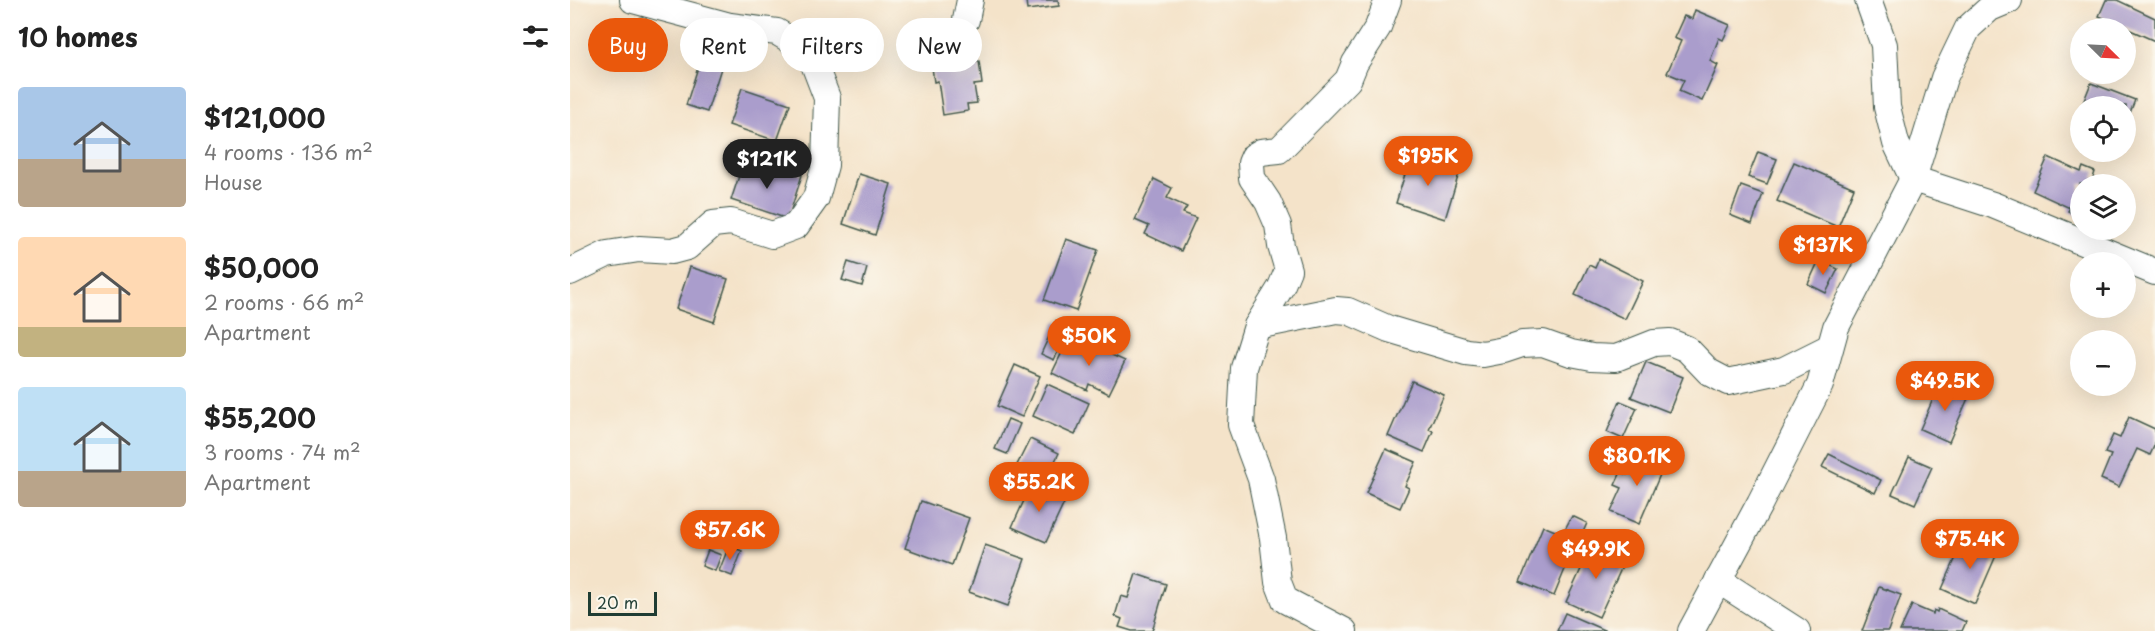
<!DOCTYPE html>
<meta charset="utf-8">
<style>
:root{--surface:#fff;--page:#f6f6f6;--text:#222;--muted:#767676;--accent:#ea580c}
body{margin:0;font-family:"Playpen Sans",sans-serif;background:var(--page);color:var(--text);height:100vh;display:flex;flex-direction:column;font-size:22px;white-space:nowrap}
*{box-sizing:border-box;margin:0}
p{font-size:20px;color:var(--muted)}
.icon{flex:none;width:33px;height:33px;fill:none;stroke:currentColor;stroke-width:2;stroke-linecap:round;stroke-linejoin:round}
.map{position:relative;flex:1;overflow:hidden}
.side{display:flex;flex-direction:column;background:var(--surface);width:570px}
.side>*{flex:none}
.banner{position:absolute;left:18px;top:18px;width:570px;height:54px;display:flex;gap:12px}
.needle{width:39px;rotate:114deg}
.tools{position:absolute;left:1500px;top:18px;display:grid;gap:12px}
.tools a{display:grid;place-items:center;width:66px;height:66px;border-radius:50%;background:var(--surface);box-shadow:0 6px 24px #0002;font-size:30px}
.scale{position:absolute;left:18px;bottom:15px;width:69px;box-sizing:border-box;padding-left:6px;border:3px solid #1f3d34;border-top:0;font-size:16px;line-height:21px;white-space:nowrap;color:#1f3d34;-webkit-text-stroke:4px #fbf7ec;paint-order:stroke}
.price{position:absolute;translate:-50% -51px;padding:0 14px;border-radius:21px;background:var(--accent);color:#fff;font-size:20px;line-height:39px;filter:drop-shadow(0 2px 3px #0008)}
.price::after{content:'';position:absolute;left:50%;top:36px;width:18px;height:14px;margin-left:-9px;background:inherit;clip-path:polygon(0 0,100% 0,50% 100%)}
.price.current{background:#222;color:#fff}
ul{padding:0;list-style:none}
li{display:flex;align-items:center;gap:18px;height:150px;padding:0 18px}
li span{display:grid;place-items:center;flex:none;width:168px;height:120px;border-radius:6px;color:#555}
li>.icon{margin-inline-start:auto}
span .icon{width:72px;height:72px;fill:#fffc;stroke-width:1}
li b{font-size:26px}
h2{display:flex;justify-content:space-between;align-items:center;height:72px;padding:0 18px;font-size:26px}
.pill{padding:0 21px;border-radius:27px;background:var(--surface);box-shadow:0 6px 24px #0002;font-size:21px;line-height:54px}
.pill.current{background:var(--accent);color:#fff}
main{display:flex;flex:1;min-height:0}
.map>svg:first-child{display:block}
.building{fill:#aa9dcc}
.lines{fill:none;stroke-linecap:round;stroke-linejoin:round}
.minor-casing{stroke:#3f564a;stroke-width:28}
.minor{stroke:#fff;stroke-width:26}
</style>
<main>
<section class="side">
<h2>10 homes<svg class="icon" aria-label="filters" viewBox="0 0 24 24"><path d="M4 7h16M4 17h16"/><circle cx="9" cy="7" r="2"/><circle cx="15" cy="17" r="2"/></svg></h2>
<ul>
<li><span style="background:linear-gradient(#a9c7e8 60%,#b9a48a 0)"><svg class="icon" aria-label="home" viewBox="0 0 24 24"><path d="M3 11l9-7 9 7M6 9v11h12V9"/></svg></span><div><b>$121,000</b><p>4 rooms · 136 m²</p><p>House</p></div></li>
<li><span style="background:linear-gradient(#ffd9b3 75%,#c2b280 0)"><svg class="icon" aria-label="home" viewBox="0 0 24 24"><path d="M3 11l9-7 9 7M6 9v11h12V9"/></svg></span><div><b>$50,000</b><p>2 rooms · 66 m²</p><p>Apartment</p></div></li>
<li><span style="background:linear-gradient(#bfe0f5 70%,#b9a48a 0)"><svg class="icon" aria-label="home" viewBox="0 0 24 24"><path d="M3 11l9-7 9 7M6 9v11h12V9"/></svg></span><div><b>$55,200</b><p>3 rooms · 74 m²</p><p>Apartment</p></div></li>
</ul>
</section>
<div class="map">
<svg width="1585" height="631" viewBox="0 0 1585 631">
<rect width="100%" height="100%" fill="#fbf7ec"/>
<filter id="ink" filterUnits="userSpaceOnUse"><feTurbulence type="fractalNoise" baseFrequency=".0167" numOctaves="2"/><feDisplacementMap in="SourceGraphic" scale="12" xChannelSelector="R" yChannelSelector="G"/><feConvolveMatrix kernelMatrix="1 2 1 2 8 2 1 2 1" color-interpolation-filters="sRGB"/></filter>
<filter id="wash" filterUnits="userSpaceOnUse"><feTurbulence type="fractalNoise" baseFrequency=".008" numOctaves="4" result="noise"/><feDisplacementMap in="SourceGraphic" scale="24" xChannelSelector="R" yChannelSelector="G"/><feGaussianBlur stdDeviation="1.35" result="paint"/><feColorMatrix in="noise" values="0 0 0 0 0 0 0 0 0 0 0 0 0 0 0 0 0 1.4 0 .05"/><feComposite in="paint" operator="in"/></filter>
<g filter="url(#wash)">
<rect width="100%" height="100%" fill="#f4e3c9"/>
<g id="blocks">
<!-- building -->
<g class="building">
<polygon points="456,0 488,0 489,6 457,10"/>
<polygon points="1536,0 1547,0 1585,18 1585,41 1529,16"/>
<polygon points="1125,10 1160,25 1153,40 1149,38 1140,61 1148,65 1132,101 1109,91 1114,80 1097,73 1111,41 1104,38 1114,16 1122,19"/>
<polygon points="400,45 403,62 409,61 412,84 404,85 407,103 397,104 398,111 373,115 368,81 364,82 360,52"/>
<polygon points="131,58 152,65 137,112 116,105"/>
<polygon points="1521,83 1565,100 1556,123 1556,106 1521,106 1513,103"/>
<polygon points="172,88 220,104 207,141 159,125"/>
<polygon points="1188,152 1207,159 1197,184 1178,177"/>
<polygon points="841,155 890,170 875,219 826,203"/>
<polygon points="1478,157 1511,172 1513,167 1525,172 1523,178 1538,184 1510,184 1510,217 1498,211 1500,208 1463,191"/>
<polygon points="1224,162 1284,188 1268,227 1207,201"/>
<polygon points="173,164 204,174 207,167 232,175 218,219 161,200"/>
<polygon points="289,174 321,184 305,235 273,224"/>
<polygon points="584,179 602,188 597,198 617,207 613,213 626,218 611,251 575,234 579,226 565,220"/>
<polygon points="1171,186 1193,194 1182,224 1160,215"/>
<polygon points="496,239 528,250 506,311 474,300"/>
<polygon points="1029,259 1073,281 1055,319 1005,295 1019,265 1025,268"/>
<polygon points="1249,260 1268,269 1256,293 1238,284"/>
<polygon points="278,262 297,268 292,286 272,280"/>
<polygon points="120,267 158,279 144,322 106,309"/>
<polygon points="486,321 499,328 484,360 471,354"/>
<polygon points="517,340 534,348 533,351 555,361 539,394 519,384 517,390 482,373 497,342 513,349"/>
<polygon points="1076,362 1113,377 1099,412 1061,397"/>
<polygon points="445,365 470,376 452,417 427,406"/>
<polygon points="842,381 874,395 859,429 863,431 854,452 818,436"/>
<polygon points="1370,383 1399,396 1379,442 1350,429"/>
<polygon points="477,384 519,403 505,435 463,416"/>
<polygon points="1050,401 1067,408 1053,439 1037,432"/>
<polygon points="1559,417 1585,429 1585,444 1580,455 1567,449 1549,487 1531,479 1541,455 1535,453 1543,435 1550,438"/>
<polygon points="438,419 450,424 437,454 425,449"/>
<polygon points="460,439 489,453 474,483 445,469"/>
<polygon points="816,449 846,462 835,486 839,488 830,508 796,493"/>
<polygon points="1068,451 1095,463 1069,524 1041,512 1052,488 1045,485 1051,472 1057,475"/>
<polygon points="1259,454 1311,480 1305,493 1252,467"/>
<polygon points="1339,457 1362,467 1345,504 1322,494"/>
<polygon points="462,483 496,499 476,542 442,527"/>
<polygon points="351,501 399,518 382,565 335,548"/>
<polygon points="1002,516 1017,523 1010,539 994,531"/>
<polygon points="130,524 137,534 122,545 115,536"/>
<polygon points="973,526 1007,540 984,596 950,582"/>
<polygon points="1395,537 1428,551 1405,604 1372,589"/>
<polygon points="1023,543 1056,558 1029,617 996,602"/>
<polygon points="415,545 455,559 438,606 399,592"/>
<polygon points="159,546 172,551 162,576 149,571"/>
<polygon points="138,550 151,555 145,571 132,566"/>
<polygon points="566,574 596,584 582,631 562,631 549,627 552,619 545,616 551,596 558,598"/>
<polygon points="1309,587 1331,595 1318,631 1292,631"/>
<polygon points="1342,605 1363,614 1364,610 1367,612 1368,609 1396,622 1392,631 1330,631"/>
<polygon points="995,613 1036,631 987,631"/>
</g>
</g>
</g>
<g filter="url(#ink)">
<use href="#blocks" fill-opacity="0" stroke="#3f564a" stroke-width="1.5"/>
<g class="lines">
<defs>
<g id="minor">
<polyline points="1298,0 1314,45 1317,107 1326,143 1343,179 1423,205 1585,272"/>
<polyline points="396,20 400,0"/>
<polyline points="0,272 37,254 69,249 102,251 117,247 143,224 161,222 202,235 226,226 246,198 255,165 257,98 239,51 207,32 160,26 63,0"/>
<polyline points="687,326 766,310 778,311 819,329 896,352 913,354 934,350 952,344 973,343 1001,353 1022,357 1046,358 1084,343 1100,342 1117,349 1139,372 1158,382 1214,370 1260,347"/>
<polyline points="1148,580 1227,631"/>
<polyline points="774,631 715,600 708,582 703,538 691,479 671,425 674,368 687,326 711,287 718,270 711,246 708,225 698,202 682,178 681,163 684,156 691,152 709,150 778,80 785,63 808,27 818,0"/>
<polyline points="1121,631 1190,503 1250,385 1266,327 1343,179 1374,78 1398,28 1420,8 1439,0"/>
</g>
</defs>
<!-- minor casing -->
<use href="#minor" class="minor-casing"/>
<!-- minor -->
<use href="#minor" class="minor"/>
</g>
</g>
</svg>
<div class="tools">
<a><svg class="needle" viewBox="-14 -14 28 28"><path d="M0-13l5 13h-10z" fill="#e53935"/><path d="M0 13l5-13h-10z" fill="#767676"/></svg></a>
<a><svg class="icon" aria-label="locate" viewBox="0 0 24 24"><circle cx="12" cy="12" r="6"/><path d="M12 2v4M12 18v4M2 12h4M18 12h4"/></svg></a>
<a><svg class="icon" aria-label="layers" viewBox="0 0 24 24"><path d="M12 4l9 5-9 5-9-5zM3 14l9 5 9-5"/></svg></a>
<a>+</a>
<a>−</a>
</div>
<div class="scale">20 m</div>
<b class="price" style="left:858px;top:187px">$195K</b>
<b class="price current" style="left:197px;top:190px">$121K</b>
<b class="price" style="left:1253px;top:276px">$137K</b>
<b class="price" style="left:519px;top:367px">$50K</b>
<b class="price" style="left:1375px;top:412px">$49.5K</b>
<b class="price" style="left:1067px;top:487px">$80.1K</b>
<b class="price" style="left:469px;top:513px">$55.2K</b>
<b class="price" style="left:160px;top:561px">$57.6K</b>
<b class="price" style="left:1400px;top:570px">$75.4K</b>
<b class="price" style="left:1026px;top:580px">$49.9K</b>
<div class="banner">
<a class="pill current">Buy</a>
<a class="pill">Rent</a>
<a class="pill">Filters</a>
<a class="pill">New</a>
</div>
</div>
</main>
